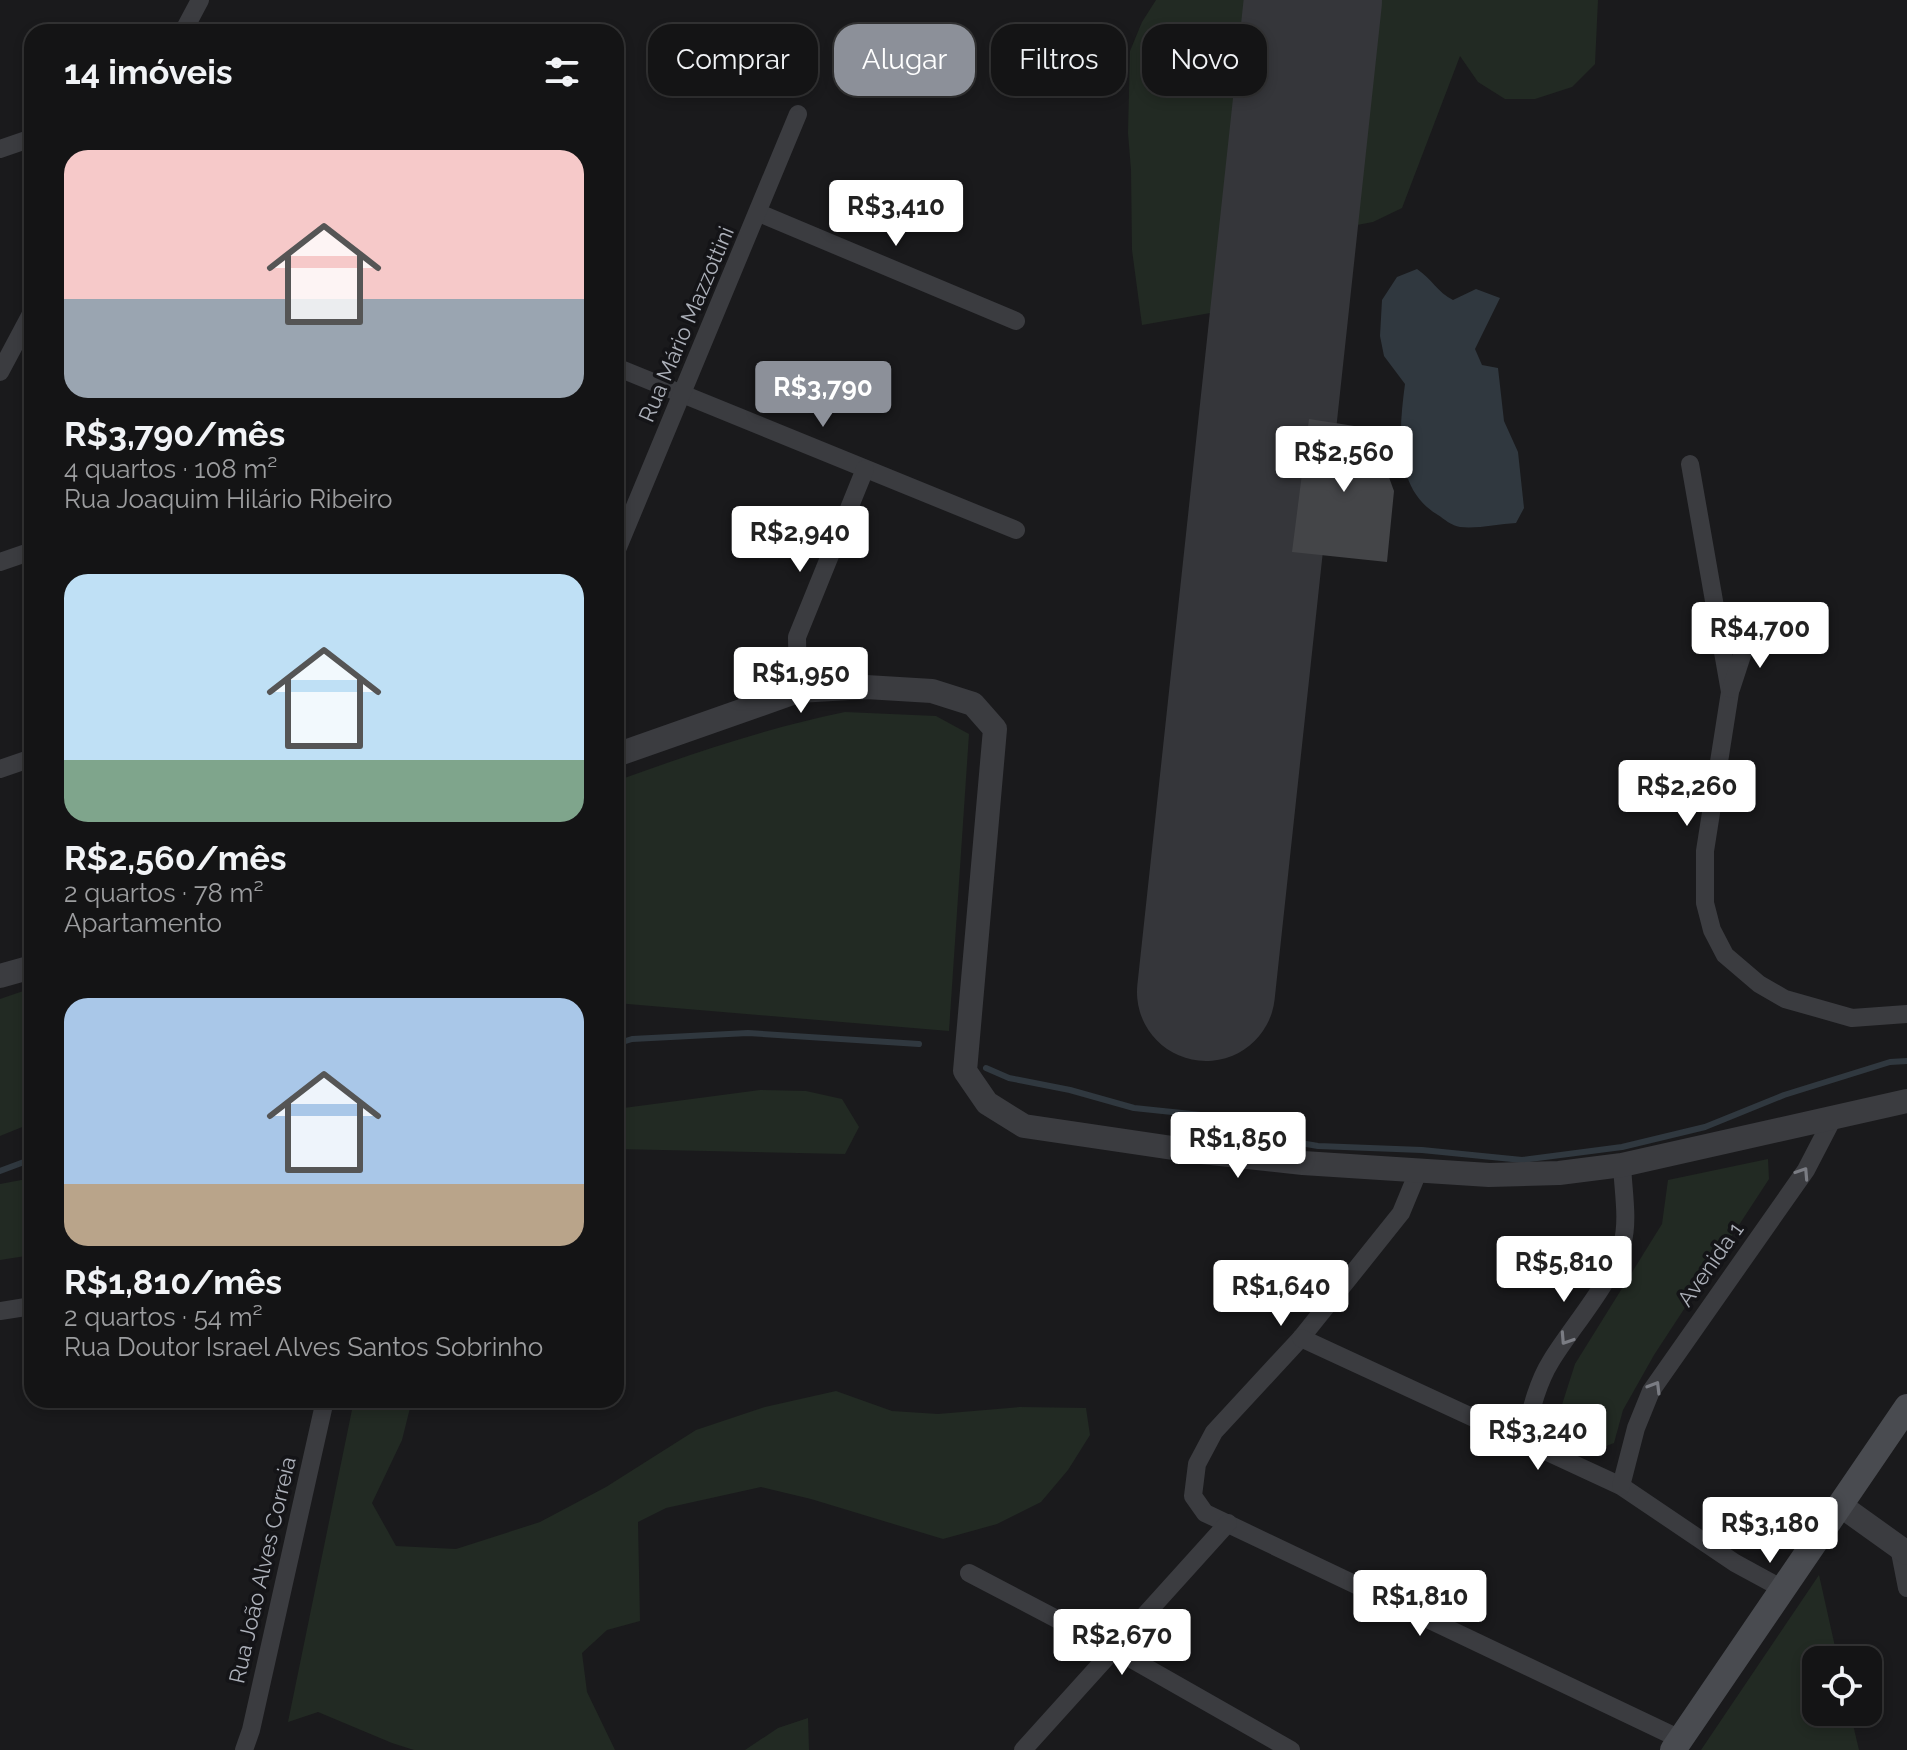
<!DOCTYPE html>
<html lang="pt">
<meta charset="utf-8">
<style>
:root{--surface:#141415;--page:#1d1d1e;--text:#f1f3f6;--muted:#9d9ea0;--line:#333334;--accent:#8c9099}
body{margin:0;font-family:Raleway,sans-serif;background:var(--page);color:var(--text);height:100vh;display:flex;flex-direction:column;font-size:30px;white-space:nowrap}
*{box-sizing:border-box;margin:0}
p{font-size:26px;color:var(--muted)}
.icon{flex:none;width:44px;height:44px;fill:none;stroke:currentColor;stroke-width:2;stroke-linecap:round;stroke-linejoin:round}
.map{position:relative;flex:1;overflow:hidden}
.sheet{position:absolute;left:24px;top:24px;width:600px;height:1384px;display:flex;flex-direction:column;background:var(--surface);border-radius:24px;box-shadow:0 4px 12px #0003,0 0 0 2px var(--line)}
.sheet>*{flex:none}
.top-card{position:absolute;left:648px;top:24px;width:760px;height:72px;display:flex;gap:16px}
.tools{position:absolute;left:1802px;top:1646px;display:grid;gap:16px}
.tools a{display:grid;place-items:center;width:80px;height:80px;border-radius:16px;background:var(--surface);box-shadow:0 4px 12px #0003,0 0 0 2px var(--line);font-size:40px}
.price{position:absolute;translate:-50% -68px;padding:0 18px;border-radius:8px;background:#fff;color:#222;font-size:26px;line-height:52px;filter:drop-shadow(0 2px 4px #0008)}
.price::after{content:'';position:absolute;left:50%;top:48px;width:24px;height:18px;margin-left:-12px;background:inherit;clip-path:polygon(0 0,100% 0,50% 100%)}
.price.selected{background:var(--accent);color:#fff}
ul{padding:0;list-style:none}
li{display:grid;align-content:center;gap:16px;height:424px;padding:0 40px}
li span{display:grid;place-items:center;height:248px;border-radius:24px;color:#555}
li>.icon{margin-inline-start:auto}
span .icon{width:144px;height:144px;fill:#fffc;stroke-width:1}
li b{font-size:34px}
h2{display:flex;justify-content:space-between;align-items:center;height:96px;padding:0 40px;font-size:34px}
.tag{padding:0 28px;border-radius:24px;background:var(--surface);box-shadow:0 4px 12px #0003,0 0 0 2px var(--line);font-size:28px;line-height:72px}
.tag.selected{background:var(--accent);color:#fff}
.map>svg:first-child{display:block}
.green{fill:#222a23}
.water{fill:#30383f}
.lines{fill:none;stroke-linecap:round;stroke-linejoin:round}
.stream{stroke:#30383f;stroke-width:6}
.runway{stroke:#35363a;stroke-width:138}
.building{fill:#444548}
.minor{stroke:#3b3c40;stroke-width:18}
.tertiary{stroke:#3b3c40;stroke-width:24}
.secondary{stroke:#494b50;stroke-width:26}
.oneway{stroke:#7a7c83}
.labels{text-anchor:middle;stroke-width:7;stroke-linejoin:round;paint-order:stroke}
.street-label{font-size:22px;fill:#adb1ba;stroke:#141417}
</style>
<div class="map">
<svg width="1907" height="1750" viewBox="0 0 1907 1750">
<rect width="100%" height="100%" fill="#1a1a1c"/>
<!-- green -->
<g class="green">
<polygon points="1156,0 1306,0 1290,177 1284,209 1247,301 1216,312 1142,325 1132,250 1131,170 1128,133 1130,51 1142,22"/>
<polygon points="1366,0 1598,0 1595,64 1572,87 1535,99 1505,99 1478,82 1460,56 1402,208 1373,222 1341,228 1335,196 1338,166 1344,134 1346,99 1362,34"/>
<path d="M845,712l91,4 33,18 -20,297 -333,-28v-222c75,-27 151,-53 229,-69z"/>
<polygon points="32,988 32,1123 0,1136 0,999"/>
<polygon points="760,1090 806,1091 842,1099 859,1127 845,1154 616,1149 616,1109"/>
<polygon points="1768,1159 1769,1179 1654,1355 1623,1410 1614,1443 1601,1448 1565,1433 1559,1414 1575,1364 1662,1224 1668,1180"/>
<polygon points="32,1178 32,1255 0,1260 0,1184"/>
<polygon points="836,1391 892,1411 938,1414 1020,1407 1086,1408 1090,1435 1068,1470 1041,1502 997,1524 943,1539 811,1499 761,1487 666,1508 638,1522 640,1621 607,1630 582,1653 587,1692 615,1750 414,1750 392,1743 318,1712 288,1722 354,1400 412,1400 402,1440 372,1503 396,1546 456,1549 540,1522 606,1487 696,1430 765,1407"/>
<polygon points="1819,1575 1838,1660 1816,1660 1816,1712 1850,1712 1859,1750 1701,1750"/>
<polygon points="808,1718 809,1750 745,1750 778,1728"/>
</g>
<!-- water -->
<path class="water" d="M1417,269c15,10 20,23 36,31l23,-11 24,9 -25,51 7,16 16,3 6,53 14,31 6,56 -8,15c-18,1 -39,6 -56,4 -8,-1 -16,-8 -22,-12 -45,-27 -39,-86 -33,-131l-21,-28 -4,-20 2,-36 15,-23z"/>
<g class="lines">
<!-- stream -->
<g class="stream">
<polyline points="616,1044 632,1039 748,1033 919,1044"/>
<polyline points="986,1068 1009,1078 1070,1090 1134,1108 1201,1115 1241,1133 1318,1146 1422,1150 1522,1160 1622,1147 1705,1127 1784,1095 1890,1062 1907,1061"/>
<polyline points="0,1171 32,1159"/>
</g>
<!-- runway -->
<polyline class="runway" points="1206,992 1313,0"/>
</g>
<!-- building -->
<polygon class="building" points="1309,419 1380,430 1383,461 1394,491 1387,562 1292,552"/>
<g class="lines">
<!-- minor -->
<g class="minor">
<polyline points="183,32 200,0"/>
<polyline points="0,149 32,138"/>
<polyline points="759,213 1016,321"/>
<polyline points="616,367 1016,530"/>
<polyline points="0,372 32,312"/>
<polyline points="1690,464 1730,692 1705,851 1705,903 1712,930 1725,955 1759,984 1785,999 1852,1018 1907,1014"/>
<polyline points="616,552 798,114"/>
<polyline points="0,562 32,551"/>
<polyline points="1731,689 1749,634"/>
<polyline points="798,691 797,637 865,469"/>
<polyline points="0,769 32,758"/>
<polyline points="1418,1172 1401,1213 1301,1338 1214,1432 1197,1464 1193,1496 1205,1513 1680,1739"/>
<polyline points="0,1311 32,1306"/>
<polyline points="1301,1338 1621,1486 1735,1563 1783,1589"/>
<path d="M1523,1443c7,-28 13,-58 28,-82 22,-36 59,-76 71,-116 7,-24 1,-55 0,-80"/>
<polyline points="1621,1486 1636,1428 1651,1391 1806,1170 1832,1120"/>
<polyline points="1899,1547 1907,1588"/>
<polyline points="969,1573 1112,1648 1291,1750"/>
<polyline points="244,1750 251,1730 325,1400"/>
<polyline points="1023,1750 1228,1523"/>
</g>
<!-- tertiary -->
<g class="tertiary">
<polyline points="616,755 798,691 866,687 932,691 973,704 995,729 965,1071 987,1103 1024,1126 1193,1151 1303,1163 1489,1175 1559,1173 1622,1165 1907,1101"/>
<polyline points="0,976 32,967"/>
<polyline points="1840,1505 1907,1553"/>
</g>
<!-- secondary -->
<polyline class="secondary" points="1673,1750 1907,1407"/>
</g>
<!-- one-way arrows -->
<defs><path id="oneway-chevron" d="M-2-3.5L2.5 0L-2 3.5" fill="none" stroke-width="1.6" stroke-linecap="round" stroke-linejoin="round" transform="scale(2)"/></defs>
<g class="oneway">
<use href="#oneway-chevron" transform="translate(1803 1173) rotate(-57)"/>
<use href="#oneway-chevron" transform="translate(1566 1339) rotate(123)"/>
<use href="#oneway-chevron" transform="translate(1655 1387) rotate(-59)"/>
</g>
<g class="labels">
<!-- street labels -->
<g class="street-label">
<text transform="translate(686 324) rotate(-67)" y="8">Rua Mário Mazzottini</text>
<text transform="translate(1710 1264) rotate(-55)" y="8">Avenida 1</text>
<text transform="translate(262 1570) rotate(-77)" y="8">Rua João Alves Correia</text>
</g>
</g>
</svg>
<div class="tools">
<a><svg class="icon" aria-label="locate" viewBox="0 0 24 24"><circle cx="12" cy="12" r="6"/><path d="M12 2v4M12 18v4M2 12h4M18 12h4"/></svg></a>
</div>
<b class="price" style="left:896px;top:248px">R$3,410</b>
<b class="price selected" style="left:823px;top:429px">R$3,790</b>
<b class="price" style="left:1344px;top:494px">R$2,560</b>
<b class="price" style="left:800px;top:574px">R$2,940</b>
<b class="price" style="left:1760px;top:670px">R$4,700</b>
<b class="price" style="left:801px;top:715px">R$1,950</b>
<b class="price" style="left:1687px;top:828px">R$2,260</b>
<b class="price" style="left:1238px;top:1180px">R$1,850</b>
<b class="price" style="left:1564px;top:1304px">R$5,810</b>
<b class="price" style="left:1281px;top:1328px">R$1,640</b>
<b class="price" style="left:1538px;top:1472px">R$3,240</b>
<b class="price" style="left:1770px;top:1565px">R$3,180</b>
<b class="price" style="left:1420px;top:1638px">R$1,810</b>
<b class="price" style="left:1122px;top:1677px">R$2,670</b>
<div class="top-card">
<a class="tag">Comprar</a>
<a class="tag selected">Alugar</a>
<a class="tag">Filtros</a>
<a class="tag">Novo</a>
</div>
<section class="sheet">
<h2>14 imóveis<svg class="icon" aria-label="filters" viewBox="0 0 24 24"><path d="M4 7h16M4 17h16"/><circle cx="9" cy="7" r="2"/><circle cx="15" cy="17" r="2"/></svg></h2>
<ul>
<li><span style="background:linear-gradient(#f6c9c9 60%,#9aa5b1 0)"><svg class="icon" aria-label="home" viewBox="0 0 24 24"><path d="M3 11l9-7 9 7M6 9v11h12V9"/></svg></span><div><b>R$3,790/mês</b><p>4 quartos · 108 m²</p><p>Rua Joaquim Hilário Ribeiro</p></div></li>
<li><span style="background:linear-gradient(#bfe0f5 75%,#7fa58c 0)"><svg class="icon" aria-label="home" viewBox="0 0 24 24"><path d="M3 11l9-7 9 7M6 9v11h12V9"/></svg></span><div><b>R$2,560/mês</b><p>2 quartos · 78 m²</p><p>Apartamento</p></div></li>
<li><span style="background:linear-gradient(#a9c7e8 75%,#b9a48a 0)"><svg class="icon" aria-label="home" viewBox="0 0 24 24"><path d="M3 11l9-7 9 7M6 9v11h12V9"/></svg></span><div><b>R$1,810/mês</b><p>2 quartos · 54 m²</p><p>Rua Doutor Israel Alves Santos Sobrinho</p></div></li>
</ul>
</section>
</div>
